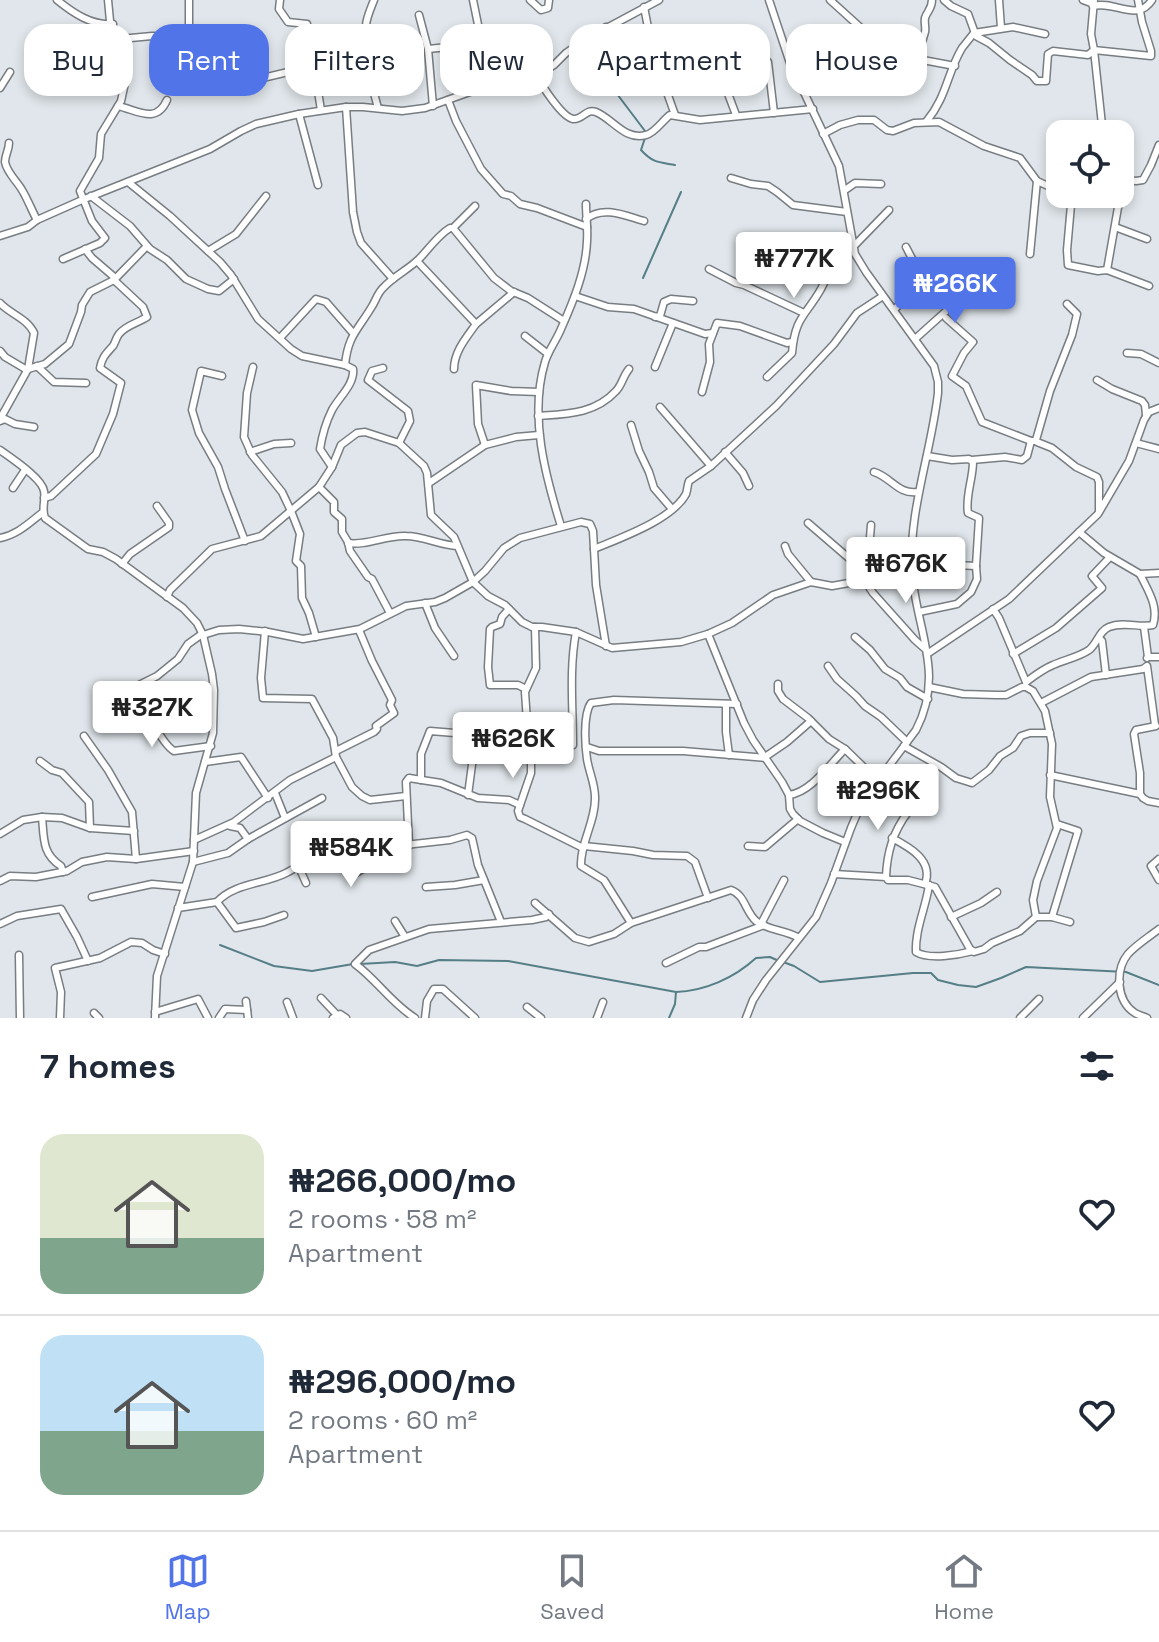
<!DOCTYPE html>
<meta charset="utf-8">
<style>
:root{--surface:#fff;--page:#f2f2f3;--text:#1f2937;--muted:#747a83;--line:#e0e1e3;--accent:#5274e9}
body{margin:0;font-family:"Space Grotesk",sans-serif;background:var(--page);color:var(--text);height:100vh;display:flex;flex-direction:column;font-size:30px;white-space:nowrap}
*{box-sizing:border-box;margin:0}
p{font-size:26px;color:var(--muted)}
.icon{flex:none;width:44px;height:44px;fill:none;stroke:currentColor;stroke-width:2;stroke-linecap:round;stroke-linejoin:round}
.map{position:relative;height:1018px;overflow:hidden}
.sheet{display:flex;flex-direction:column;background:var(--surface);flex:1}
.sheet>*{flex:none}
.hud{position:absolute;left:24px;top:24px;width:1112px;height:72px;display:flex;gap:16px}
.buttons{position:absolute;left:1046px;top:120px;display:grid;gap:16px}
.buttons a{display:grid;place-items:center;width:88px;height:88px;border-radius:16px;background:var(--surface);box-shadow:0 4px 12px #0003;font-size:40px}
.price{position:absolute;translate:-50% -68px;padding:0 18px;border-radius:8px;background:#fff;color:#222;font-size:26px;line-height:52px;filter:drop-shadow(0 2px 4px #0008)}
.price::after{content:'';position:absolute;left:50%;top:48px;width:24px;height:18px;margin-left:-12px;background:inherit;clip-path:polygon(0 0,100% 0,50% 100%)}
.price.on{background:var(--accent);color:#fff}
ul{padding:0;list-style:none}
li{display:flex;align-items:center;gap:24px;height:200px;padding:0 40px}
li+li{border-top:2px solid var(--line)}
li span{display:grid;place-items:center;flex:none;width:224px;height:160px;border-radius:24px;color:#555}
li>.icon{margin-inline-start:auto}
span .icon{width:96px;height:96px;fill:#fffc;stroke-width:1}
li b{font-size:34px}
h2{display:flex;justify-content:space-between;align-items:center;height:96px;padding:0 40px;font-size:34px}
.pill{padding:0 28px;border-radius:24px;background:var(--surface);box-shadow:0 4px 12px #0003;font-size:28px;line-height:72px}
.pill.on{background:var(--accent);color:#fff}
.tabs{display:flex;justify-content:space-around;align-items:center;height:112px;border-top:2px solid var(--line);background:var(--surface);font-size:22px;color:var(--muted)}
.tabs a{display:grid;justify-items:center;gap:4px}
.tabs .on{color:var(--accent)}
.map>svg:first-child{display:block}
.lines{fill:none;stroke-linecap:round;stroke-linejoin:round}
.stream{stroke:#567e87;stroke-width:2}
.minor-casing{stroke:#787d82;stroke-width:9}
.minor{stroke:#fff;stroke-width:6}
</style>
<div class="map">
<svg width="1159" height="1018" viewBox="0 0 1159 1018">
<rect width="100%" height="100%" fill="#e0e6eb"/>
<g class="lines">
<!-- stream -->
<g class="stream">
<polyline points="581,56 608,82 645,131"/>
<path d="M645,138l-4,12c12,13 17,12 34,15"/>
<polyline points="643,278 681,192"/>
<polyline points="220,945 274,966 312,971 353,964"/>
<polyline points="783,962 794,966 820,982 913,973 931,973 938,980 958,985 976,987 1001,978 1026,967 1126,972 1159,985"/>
<path d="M360,964l35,-2 22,4 22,-6 69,1 168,31c29,-1 58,-14 80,-34l14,-1 9,4"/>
<polyline points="669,1018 675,1004 676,992"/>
</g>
<defs>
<g id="minor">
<path d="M57,0c16,13 35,26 56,24"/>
<polyline points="280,0 279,9 288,22 307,24 321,110"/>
<path d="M374,0c-3,8 -7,16 -8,25 -3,23 5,60 12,83"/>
<polyline points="473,0 484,54"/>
<polyline points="530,0 541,10 548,8 549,0"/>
<path d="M830,0l42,38 35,22c9,-5 16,-18 18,-28 1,-5 -1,-9 0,-14 2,-7 7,-9 7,-18"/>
<polyline points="944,0 951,6 968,14 976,36 989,43 1010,60 1032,75 1037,81 1046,81 1048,54 1053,51 1088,55 1094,50 1103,134"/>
<polyline points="999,0 1001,28"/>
<path d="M1083,0l8,3 2,3c22,-6 44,17 59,-6"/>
<polyline points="1094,0 1091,34 1094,50 1151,56 1151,51 1142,22 1138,0"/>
<polyline points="644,7 653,53 675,115"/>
<polyline points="419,15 428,49 433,106"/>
<polyline points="606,27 617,53 622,79"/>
<polyline points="347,34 366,38"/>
<polyline points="120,39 152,36 189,38 189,0"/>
<polyline points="187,39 188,53 217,57"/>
<polyline points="221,47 217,57 224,80 250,81 313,66"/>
<path d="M716,48c1,19 13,48 20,67"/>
<polyline points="428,49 458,46"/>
<polyline points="761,55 768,62 774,113"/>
<polyline points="912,58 955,66"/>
<path d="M537,76c5,10 25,41 36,43 10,1 13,-11 23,-7 17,7 29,29 50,23 9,-2 17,-15 24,-20l30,5 113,-11"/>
<polyline points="0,88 10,72"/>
<polyline points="448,100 456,121 481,169 503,194 511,196 520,204 537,208 587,227"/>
<path d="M118,106c19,4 38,19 49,-6"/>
<polyline points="346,107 353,212 357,232 361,243 393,279"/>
<polyline points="299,114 318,185"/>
<path d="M926,122c21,-25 21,-49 36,-74 4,-5 8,-10 12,-15l39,-6 32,7"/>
<polyline points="823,134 840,125 858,120 874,120 887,130 893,131 914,123 939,122 984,146 1020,158 1037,181 1048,186 1060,187"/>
<path d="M9,143c0,7 -4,12 -4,19 2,11 12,19 17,28 6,10 10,21 15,30"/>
<polyline points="731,178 751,184 768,186 777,192 793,205 847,212"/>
<polyline points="1120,179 1136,181 1143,180 1151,165 1159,145"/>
<path d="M128,182l42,34 50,46 11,13 27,44 33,30 11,7 43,9 8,4c2,15 -14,28 -21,41 -6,12 -10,26 -12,39l12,18 -13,20 -58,49 -49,13 -42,41 -3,7"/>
<polyline points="845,190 855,183 881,184"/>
<polyline points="1061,194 1062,199 1071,205 1067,250 1068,265 1098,271 1107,270 1149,286"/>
<polyline points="91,196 130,226 150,249 167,260 186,279 208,289 219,291 234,279"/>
<path d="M586,219c17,-14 40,-3 58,2"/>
<polyline points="1115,227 1147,239"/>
<polyline points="453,228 475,206"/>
<polyline points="0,236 28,227 37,220 82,200 210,149 241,131 256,124 299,114 346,107 363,107 402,111 425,108 484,87 537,76 554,65 566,53 588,38 659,0"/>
<polyline points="208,251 236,234 266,196"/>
<polyline points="1030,254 1037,181"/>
<path d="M773,256c19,-4 64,-16 80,-9l36,-37"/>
<polyline points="63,259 100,243 105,238 92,221 80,191 99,158 101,134 121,101 128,69 120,51 120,39 110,21 108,0"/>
<polyline points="417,261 476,324 514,292"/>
<polyline points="709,269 736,283 744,285 804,313"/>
<polyline points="1107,270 1123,179"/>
<polyline points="575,296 608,307 634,309 705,334 713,333"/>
<path d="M0,303c10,11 27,15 34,30l-6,36 -28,50"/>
<polyline points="1067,304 1077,314 1072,335 1050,391 1036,440 1037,442 1052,448 1076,467 1097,477 1099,482 1099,510"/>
<polyline points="894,310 923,280 906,247"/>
<polyline points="655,317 660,316 664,302 671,299 693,301"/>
<polyline points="946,318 973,342 964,353 952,376 966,386 982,422 1031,441 1036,441"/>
<polyline points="525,336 548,354"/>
<polyline points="280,338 316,299 326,302 353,333"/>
<polyline points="915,339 955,303 980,291"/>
<polyline points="0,351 5,357 27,370"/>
<polyline points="1127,353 1141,354 1159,363"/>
<path d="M345,365c3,-29 12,-34 26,-57 5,-7 6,-15 13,-21 10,-11 25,-18 35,-28 10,-10 18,-23 31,-31h3l41,50 17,13 17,7 36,23"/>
<polyline points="37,366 54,382 86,383"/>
<polyline points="253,367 247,393 244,437 252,455 282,492 291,511 300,534 296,561 301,566 302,598 309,613 316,637"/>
<polyline points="655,367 673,323"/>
<polyline points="383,368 372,371 368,380 408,411 410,421 399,443"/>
<polyline points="28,369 45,364 69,344 81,312 82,305 90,292 114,280 113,276 92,258 85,249"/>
<path d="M454,369c0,-17 12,-31 22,-45"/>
<polyline points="222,376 201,371 192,410 199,433 218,467 225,489 245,541"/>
<path d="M767,377l25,-24c3,-36 13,-36 29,-64 8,-16 15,-31 26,-45"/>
<polyline points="1097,380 1112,389 1142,401 1145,405 1146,415"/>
<polyline points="702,392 710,362 709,344 717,323 740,326 787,343 792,342"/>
<polyline points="660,407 711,466"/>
<path d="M538,416c29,-2 57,-2 78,-25 6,-6 7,-15 13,-22"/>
<polyline points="0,421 5,419 15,424 34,427"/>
<polyline points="631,425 639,451 649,472 654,488 672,509"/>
<polyline points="1136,443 1159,449"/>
<polyline points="485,445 478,424 476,385 511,391 539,392"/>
<path d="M0,450c11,8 42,28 44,41 2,10 -3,17 1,27l43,31 15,3 13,7 67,49 14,15 6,12 9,39 2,16 -1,43 -17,60 -3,69 -36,114 -2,42"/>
<polyline points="250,452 274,444 291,443"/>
<polyline points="725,452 743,473 749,486"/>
<polyline points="972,460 1005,457 1022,460 1027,456 1031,441"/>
<polyline points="332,467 341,445 357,433 365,432 399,443 424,466 427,473 431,515 454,537 473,582 488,596 505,605 522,622 532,627 542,627 576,632 612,648 681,642 708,634 732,623 773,595 811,582 832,586 860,581 865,583"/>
<path d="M874,472c17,5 24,23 44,20"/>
<polyline points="429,483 485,445 516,437 539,435"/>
<polyline points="319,487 334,502 334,512 342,519 342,532 348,542 350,551 368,577 372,579 390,613"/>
<polyline points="13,488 25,470"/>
<path d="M44,498l7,-2 45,-42 17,-40 8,-31 -21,-15c2,-11 6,-14 13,-22 2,-3 3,-8 6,-12 7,-9 19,-11 28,-17l-4,-10 -29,-27 33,-34"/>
<polyline points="808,523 851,560 873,593 915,640 924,648"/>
<path d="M561,526c-16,-51 -32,-111 -16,-164 3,-11 11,-21 16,-33 12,-27 25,-58 26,-88 1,-12 -1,-25 -1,-37"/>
<polyline points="1079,532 1104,553 1140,574 1159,573"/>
<path d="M0,538c17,-3 29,-15 42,-25"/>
<path d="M348,543c19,3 38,-8 58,-7 17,0 34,9 51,10"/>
<polyline points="785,546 788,554 811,582"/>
<path d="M594,549c26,-11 78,-29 92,-55 1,-2 2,-12 3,-13l22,-15 65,-60 58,-62 23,-31 26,-17"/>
<polyline points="912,563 976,566"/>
<polyline points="122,564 130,554 169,527 169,523 157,506"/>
<polyline points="864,579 868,561 871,525"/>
<polyline points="425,603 435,628 454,656"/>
<polyline points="509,609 502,617 500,624 492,627 490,629 488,667 490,685 518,685 526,689"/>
<polyline points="993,609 999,618 1026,682"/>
<path d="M919,612l38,-8 14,-12 6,-13 -1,-13 3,-48 -11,-5c-3,-16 5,-34 5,-51l-4,-3 -17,1 -25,-4"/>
<polyline points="535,627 536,668 525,692 528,736 531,754 531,773 518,811 520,817 525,819 583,848"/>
<polyline points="1144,627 1148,657"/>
<polyline points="265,631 261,678 263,698 312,699 333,738 336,757 352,787 362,796 370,800 406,796"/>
<polyline points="708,634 744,723 753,740 782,782 789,795 790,809 793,814 800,821 823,833 845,842"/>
<polyline points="203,635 219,630 239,629 268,632 303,639 360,629 406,606 435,602 445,598 473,582 485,571 504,548 520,538 581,522 590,524 593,531 596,585 606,646"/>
<polyline points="855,637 870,650 885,669 900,678 907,687 928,699"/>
<polyline points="1099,638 1102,641 1106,675"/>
<polyline points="927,654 1009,599 1098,514 1129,461 1144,420 1149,412 1159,408"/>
<polyline points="1013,654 1056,628 1102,588 1092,576 1110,557"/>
<polyline points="1147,658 1148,657 1159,657"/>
<polyline points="828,666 837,679 856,696 865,706 881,717 907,742"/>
<path d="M1026,682c8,-6 17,-13 27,-17 11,-5 26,-8 36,-15 8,-6 10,-19 20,-23 15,-6 30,1 44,-2 6,-19 -5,-34 -13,-51"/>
<polyline points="778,684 778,691 783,699 808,718 829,739 845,749 878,781"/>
<path d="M138,686c1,14 24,58 36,65l37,-5"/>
<polyline points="929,687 963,694 996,695 1006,695 1022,687 1026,687 1033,691 1045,711 1052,744 1050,797 1057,828 1037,881 1033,900 1036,917 1052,917 1070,922"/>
<polyline points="1041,703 1091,677 1143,669 1147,666 1155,725"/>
<polyline points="726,704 726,732 729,755"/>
<polyline points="103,718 137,686 157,676 178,659 188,644 202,634"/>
<polyline points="1156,726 1136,730 1134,734 1140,773 1140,794 1143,798 1148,801 1159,803"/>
<polyline points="84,736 108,770 132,812 136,859 194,851"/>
<path d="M573,745c0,-38 -4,-75 3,-113"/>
<polyline points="904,746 941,767 956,778 972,783 989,770 1000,756 1013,748 1021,736 1030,733 1050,733"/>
<polyline points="587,747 599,751 683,751 766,758"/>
<polyline points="336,751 374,732 377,729 376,726 394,713 390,705 392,700 372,661 359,630"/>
<polyline points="765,757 787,742 811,721"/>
<polyline points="40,761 52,770 62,773 89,802 90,828"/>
<polyline points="205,762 241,757 268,798"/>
<polyline points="1050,775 1140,794"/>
<polyline points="421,780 421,754 430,731 492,736 520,744 529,744"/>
<path d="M872,788l14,13 22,11c-15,20 -21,40 -22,65"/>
<polyline points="275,793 285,818"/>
<polyline points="468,795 473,757 471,734"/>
<path d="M789,795c22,-3 40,-30 56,-46"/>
<path d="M42,817c2,21 0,37 19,49l2,6"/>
<polyline points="230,826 240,828 248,839"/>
<polyline points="0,834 23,820 42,817 62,818 90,828 134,831"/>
<path d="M892,838c17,9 42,22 33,46"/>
<polyline points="194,840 234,822 290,780 336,757"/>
<polyline points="409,846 406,782 409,778 441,783 478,798 509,800 520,805"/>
<polyline points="584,846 633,851 653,855 687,856 695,862 708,898"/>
<polyline points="748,846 765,847 798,819"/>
<polyline points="1159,859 1151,866 1159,880"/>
<polyline points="193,862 228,853 248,839 322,798"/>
<polyline points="298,865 306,883"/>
<polyline points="834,874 886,877 888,880 908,880 935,887 970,949 974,952 984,949 992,943 1020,931 1036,917"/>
<polyline points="0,881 10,876 36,877 67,871 82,862 107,857 136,859"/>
<path d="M929,885c-3,22 -14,44 -13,67 13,8 42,3 57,-1"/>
<polyline points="426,887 455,885 484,880"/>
<polyline points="92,897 152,884 185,887"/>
<polyline points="217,902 236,928 264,922 284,915"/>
<path d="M535,903l40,35 14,4 25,-8 17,-11 100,-33c14,5 14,21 25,31 10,9 31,9 43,17"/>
<path d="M178,908l39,-6c17,-19 48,-18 69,-29 17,-9 33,-19 51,-26l6,1 11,26 51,-29 45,-5 17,-5 5,3 6,27 23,57"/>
<polyline points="951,917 981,903 997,892"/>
<polyline points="1052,917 1078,831 1057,824"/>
<polyline points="395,921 405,937"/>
<path d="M631,923l-27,-43 -23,-14c-1,-23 15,-45 14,-69 0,-13 -6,-25 -8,-38 -2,-13 -4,-45 4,-56l23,-3 123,4"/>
<polyline points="0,924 17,916 61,909 77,937 88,961"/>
<polyline points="761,924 784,880"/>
<polyline points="19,955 20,1018"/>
<polyline points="666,963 699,947 706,947 764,925"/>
<polyline points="321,998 337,1015"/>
<polyline points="246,1001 248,1018"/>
<polyline points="287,1002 293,1018"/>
<polyline points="527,1007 541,1018"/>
<polyline points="155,1012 198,999 208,1018"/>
<polyline points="94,1013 99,1018"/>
<polyline points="60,1018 61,992 55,968 100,958 131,942 142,943 153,950 165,954"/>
<polyline points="219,1018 225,1009 247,1010"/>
<polyline points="333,1018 340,1014 346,1018"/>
<path d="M415,1018c-24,-15 -38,-38 -60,-54l14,-14 60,-21 103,-9 14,-3 3,-3"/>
<polyline points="425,1018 427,1001 434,989 443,989 475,1018"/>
<polyline points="597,1018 603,1002"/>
<path d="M746,1018l7,-18 13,-20 50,-63 15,-34 20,-55 11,-26 54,-72c29,-56 1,-99 -4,-156 -4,-62 19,-120 26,-181v-11l-4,-16 -68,-94 -11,-18 -16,-88 -49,-103 -21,-63"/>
<polyline points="1020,1018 1039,999"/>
<polyline points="1083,1018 1120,982"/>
<path d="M1147,1018c-4,-2 -9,-3 -12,-5 -19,-12 -20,-43 -7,-59 9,-10 21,-17 31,-25"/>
</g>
</defs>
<!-- minor casing -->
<use href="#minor" class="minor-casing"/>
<!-- minor -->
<use href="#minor" class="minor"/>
</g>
</svg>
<div class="buttons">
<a><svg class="icon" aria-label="locate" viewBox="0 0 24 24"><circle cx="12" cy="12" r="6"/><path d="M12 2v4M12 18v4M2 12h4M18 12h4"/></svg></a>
</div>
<b class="price" style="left:794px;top:300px">₦777K</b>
<b class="price on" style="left:955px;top:325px">₦266K</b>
<b class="price" style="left:906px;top:605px">₦676K</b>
<b class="price" style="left:152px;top:749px">₦327K</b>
<b class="price" style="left:513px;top:780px">₦626K</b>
<b class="price" style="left:878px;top:832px">₦296K</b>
<b class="price" style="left:351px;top:889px">₦584K</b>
<div class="hud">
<a class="pill">Buy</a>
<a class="pill on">Rent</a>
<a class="pill">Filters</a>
<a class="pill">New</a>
<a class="pill">Apartment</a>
<a class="pill">House</a>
</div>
</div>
<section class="sheet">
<h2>7 homes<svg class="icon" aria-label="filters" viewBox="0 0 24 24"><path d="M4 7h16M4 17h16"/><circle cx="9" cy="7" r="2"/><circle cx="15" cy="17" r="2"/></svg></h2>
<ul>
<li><span style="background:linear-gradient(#dfe7d0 65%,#7fa58c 0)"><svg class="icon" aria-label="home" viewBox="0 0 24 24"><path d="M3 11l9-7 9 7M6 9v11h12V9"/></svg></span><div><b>₦266,000/mo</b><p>2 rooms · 58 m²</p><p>Apartment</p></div><svg class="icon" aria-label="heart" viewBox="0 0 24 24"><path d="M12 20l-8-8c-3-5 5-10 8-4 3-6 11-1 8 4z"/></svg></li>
<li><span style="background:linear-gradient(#bfe0f5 60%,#7fa58c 0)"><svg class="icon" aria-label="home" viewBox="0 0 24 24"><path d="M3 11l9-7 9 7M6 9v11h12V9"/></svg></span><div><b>₦296,000/mo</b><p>2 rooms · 60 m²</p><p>Apartment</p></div><svg class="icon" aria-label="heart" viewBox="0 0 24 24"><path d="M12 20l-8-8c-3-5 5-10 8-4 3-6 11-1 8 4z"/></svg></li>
</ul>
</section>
<nav class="tabs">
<a class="on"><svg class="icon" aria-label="map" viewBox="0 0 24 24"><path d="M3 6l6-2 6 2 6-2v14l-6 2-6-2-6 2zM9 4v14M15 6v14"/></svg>Map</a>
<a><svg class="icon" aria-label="saved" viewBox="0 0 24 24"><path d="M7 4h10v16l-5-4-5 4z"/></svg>Saved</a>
<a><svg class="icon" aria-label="home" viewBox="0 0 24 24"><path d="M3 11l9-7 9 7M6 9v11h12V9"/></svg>Home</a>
</nav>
